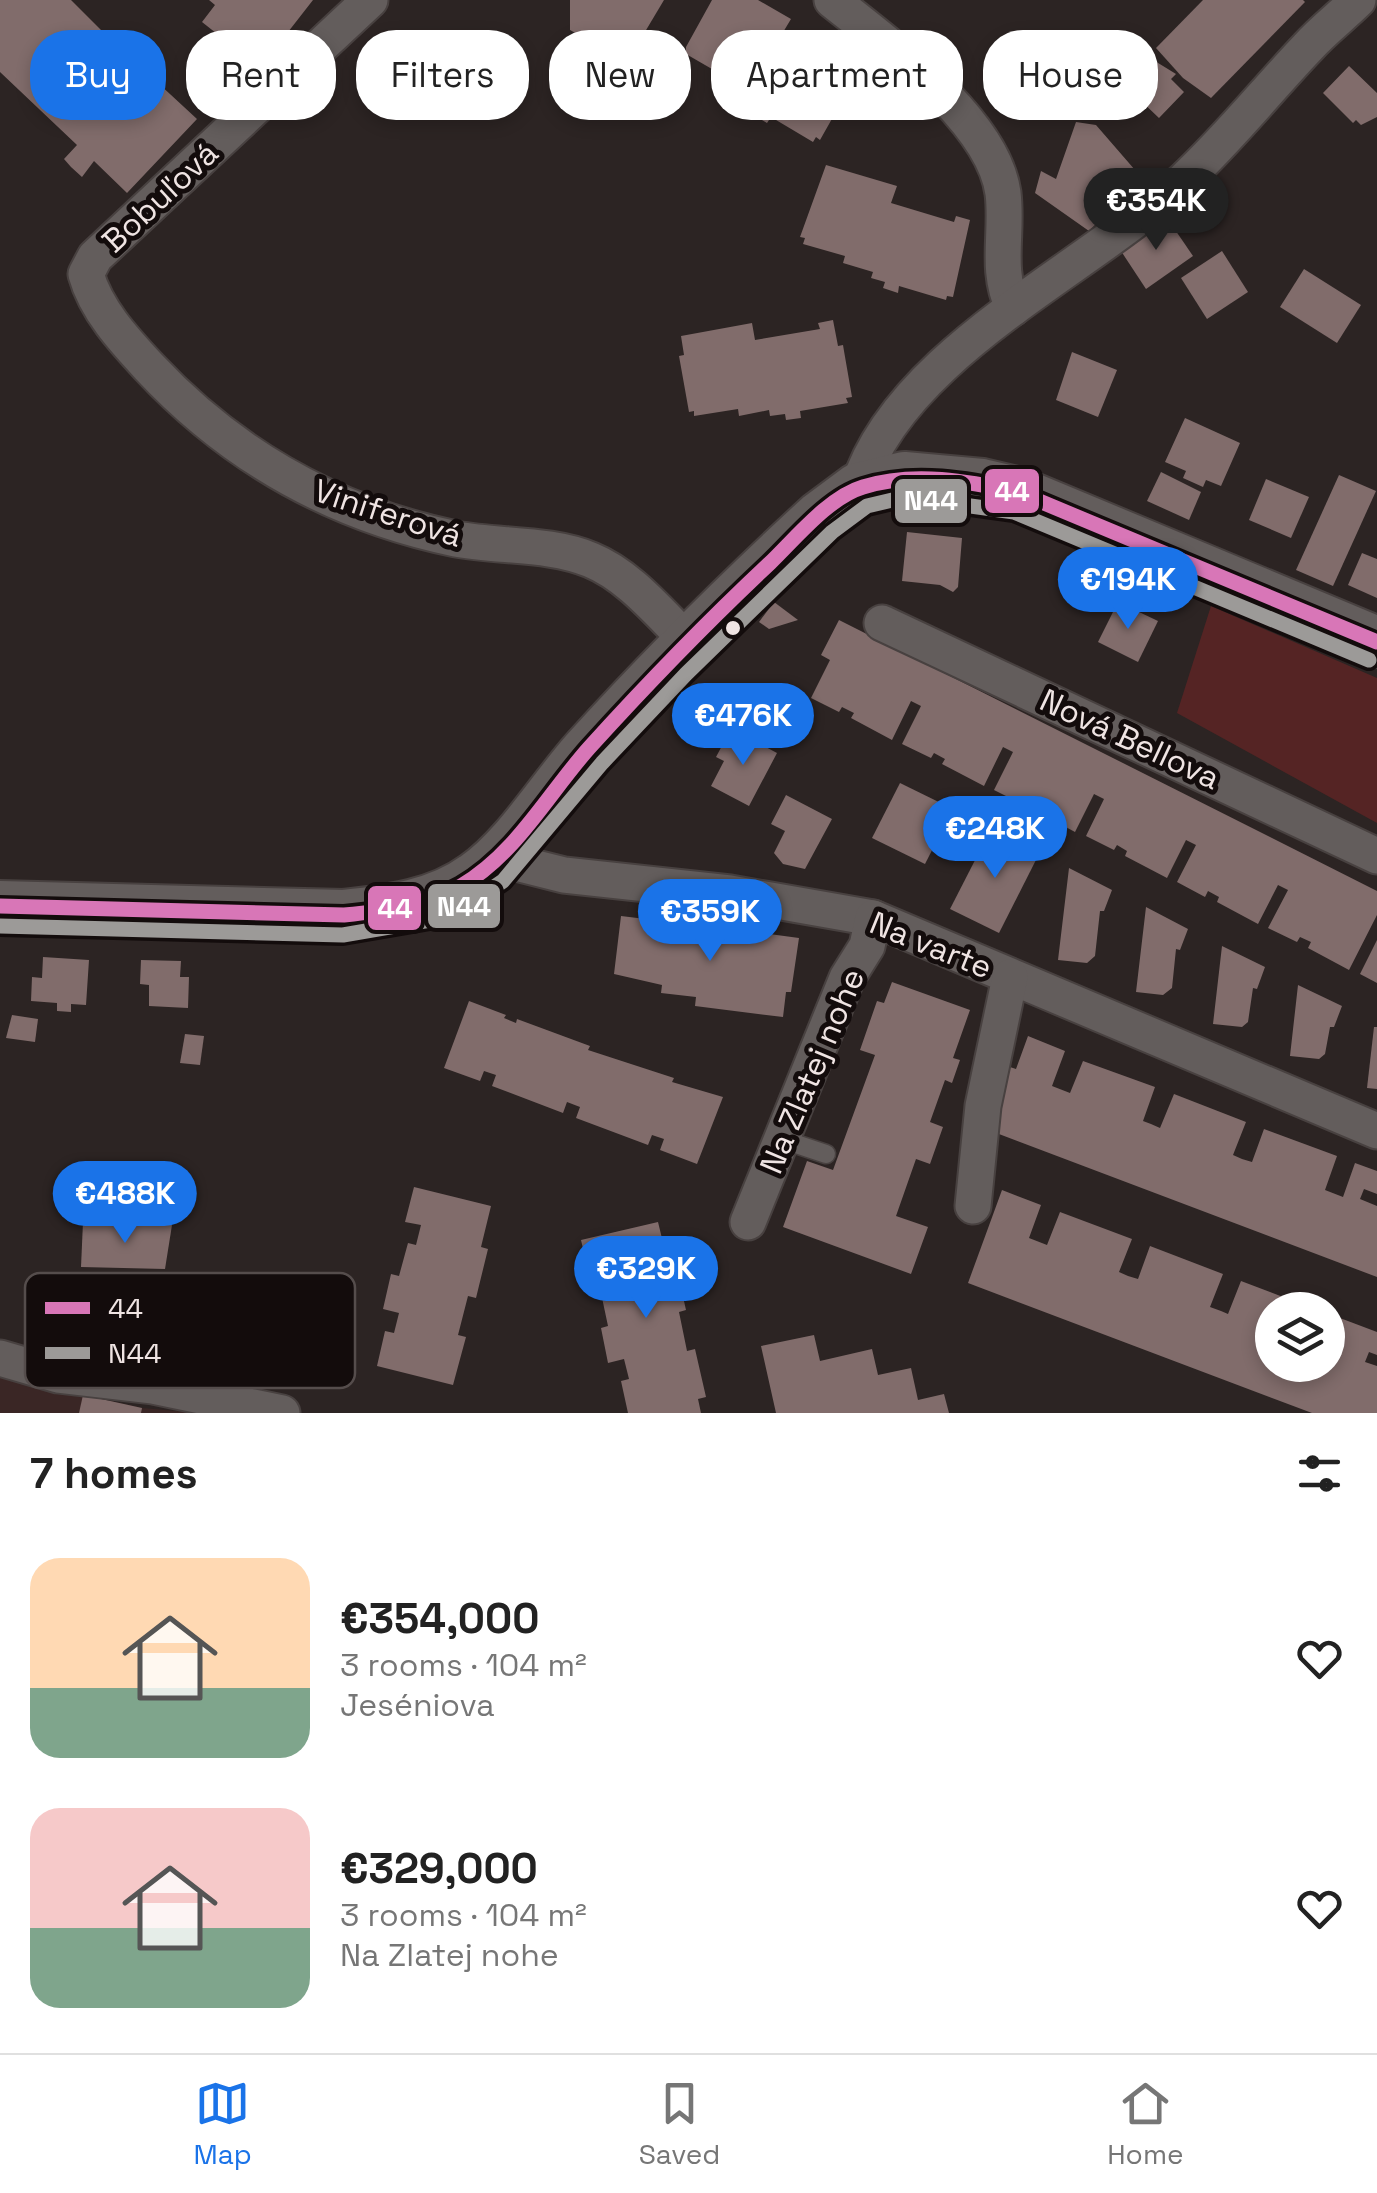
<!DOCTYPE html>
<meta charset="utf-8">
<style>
:root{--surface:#fff;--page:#f2f2f2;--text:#222;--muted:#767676;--line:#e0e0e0;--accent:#1a73e8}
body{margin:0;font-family:"Space Grotesk",sans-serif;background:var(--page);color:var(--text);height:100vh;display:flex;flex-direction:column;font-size:38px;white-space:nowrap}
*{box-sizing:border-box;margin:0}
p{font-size:32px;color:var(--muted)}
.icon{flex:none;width:55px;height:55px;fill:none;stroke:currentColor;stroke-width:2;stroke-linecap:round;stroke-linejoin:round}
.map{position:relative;height:1413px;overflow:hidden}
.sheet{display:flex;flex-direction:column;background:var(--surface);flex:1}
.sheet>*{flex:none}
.guide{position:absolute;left:30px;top:30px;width:1318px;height:90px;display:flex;gap:20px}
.controls{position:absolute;left:1255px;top:1292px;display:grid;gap:20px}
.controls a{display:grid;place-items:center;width:90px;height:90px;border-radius:50%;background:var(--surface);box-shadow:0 5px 15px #0003;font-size:50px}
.price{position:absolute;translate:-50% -85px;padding:0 22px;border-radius:35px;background:var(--accent);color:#fff;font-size:32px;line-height:65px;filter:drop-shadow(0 2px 5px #0008)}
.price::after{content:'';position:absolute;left:50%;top:60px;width:30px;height:22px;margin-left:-15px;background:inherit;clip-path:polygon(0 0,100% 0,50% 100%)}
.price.active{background:#222;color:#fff}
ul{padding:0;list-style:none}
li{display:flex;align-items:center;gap:30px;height:250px;padding:0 30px}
li span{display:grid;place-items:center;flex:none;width:280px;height:200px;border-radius:30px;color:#555}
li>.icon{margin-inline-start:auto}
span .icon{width:120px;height:120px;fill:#fffc;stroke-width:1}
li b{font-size:42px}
h2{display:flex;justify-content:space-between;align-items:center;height:120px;padding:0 30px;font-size:42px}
.chip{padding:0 35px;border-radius:40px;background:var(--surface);box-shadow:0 5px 15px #0003;font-size:35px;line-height:90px}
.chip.active{background:var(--accent);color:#fff}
.menu{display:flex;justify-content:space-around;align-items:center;height:140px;border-top:2px solid var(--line);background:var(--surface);font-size:28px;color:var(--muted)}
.menu a{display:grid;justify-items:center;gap:5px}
.menu .active{color:var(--accent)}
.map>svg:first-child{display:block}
.built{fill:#3a2625}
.green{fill:#552424}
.building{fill:#816c6b}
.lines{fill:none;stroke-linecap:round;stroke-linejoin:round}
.lane-casing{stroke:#484140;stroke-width:21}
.street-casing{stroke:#484140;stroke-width:39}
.secondary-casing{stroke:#484140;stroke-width:54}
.lane{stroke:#635d5c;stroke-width:18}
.street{stroke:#635d5c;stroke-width:35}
.secondary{stroke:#635d5c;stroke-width:50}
.bus-1-casing{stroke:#130c0c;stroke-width:22}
.bus-2-casing{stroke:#130c0c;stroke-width:22}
.bus-1{stroke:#d876b7;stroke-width:15}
.bus-2{stroke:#9c9a98;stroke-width:15}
.bus-dot{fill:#efe4e3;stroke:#130c0c;stroke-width:4}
.labels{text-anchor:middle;stroke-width:10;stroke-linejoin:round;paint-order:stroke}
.street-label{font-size:32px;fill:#efe4e3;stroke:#130c0c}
.key{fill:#130c0c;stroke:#554d4c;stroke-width:2.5}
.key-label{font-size:28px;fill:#efe4e3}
.line-badge{stroke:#130c0c;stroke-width:4}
.badge-label{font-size:28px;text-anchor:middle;font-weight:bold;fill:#fff}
</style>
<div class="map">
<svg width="1377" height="1413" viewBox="0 0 1377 1413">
<rect width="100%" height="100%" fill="#2c2423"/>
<!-- built -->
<polygon class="built" points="0,1369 83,1395 142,1408 200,1413 0,1413"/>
<!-- green -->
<polygon class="green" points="1211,606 1377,678 1377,823 1177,713"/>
<!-- building -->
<g class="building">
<polygon points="0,0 71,0 102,31 82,51 125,90 144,70 197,119 127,193 94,161 82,177 71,167 64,159 77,145 0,72"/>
<polygon points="209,0 313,0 260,68 202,22 215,5"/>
<polygon points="570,0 664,0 627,62 570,30"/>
<polygon points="712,0 758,0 791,19 782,34 838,67 842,61 855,68 842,91 846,94 820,140 816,137 813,142 771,117 767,123 754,115 757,109 745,102 748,97 721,81 724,76 686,54 686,47"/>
<polygon points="1203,0 1303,0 1305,2 1211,98 1183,78 1156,48"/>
<polygon points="1150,58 1176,74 1171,79 1184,92 1159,118 1138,98 1124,112 1104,92 1129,67 1135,73"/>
<polygon points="1349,66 1377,93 1377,117 1361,125 1356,120 1353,123 1323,93"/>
<polygon points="1076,122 1096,125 1148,185 1140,194 1133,190 1093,219 1095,225 1089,231 1035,193 1041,171 1056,179"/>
<polygon points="826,165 897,186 891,203 954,222 956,216 970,220 953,297 947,296 946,300 899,286 898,293 883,288 885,282 871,278 873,272 843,263 845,256 803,244 805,238 800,237"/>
<polygon points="1167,218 1193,256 1146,289 1119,248"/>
<polygon points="1222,251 1248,292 1207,319 1181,278"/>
<polygon points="1304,269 1361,305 1337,343 1280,307"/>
<polygon points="833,320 838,346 843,345 844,351 852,397 846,398 848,403 800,411 801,418 786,420 785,414 770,416 769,410 739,416 738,409 694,416 694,411 689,412 679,356 684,355 681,336 752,323 755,340 820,329 818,323"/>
<polygon points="1072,352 1117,370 1098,417 1056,400"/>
<polygon points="1185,418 1240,443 1221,486 1206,480 1203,487 1183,478 1186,471 1165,462"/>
<polygon points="1161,472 1201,492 1189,520 1147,501"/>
<polygon points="1339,475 1376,491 1333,586 1296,570"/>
<polygon points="1266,479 1309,497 1291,538 1249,520"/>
<polygon points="907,532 962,538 958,587 953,592 940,585 902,581"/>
<polygon points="1362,553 1377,559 1377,598 1348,585"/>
<polygon points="774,602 798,620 769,629 759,622"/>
<polygon points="1118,602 1158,621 1138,662 1098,642"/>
<polygon points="839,620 1377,891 1377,915 1349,970 1308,948 1311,942 1300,937 1297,942 1268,928 1288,890 1278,885 1258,924 1217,902 1219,897 1208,891 1205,897 1177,882 1196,845 1186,840 1167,878 1125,856 1127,851 1117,845 1114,850 1086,836 1104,799 1094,794 1075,832 1034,810 1036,804 1025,799 1022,804 994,790 1013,752 1003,747 984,786 942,764 945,759 934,753 931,758 902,744 921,706 911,701 892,740 851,718 854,713 842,707 839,712 811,698 830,660 821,655"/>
<polygon points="739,733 777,753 749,806 711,786 724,761 716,757 724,742 731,747"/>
<polygon points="900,783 953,809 925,864 872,838"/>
<polygon points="786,795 832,819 805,869 783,864 774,853 785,831 771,824"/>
<polygon points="991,829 1039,854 999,933 950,909"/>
<polygon points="1069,868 1112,890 1104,911 1100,911 1095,956 1087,963 1058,960"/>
<polygon points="1146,907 1188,929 1180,950 1176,949 1172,988 1163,995 1136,992"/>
<polygon points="621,916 703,926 702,937 722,940 724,928 799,938 791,992 786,992 783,1017 695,1006 696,997 661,993 662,985 614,974"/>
<polygon points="1377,940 1377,983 1360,974"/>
<polygon points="1222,946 1265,967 1257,989 1253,988 1248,1022 1242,1027 1213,1024"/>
<polygon points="43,957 89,960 86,1005 71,1004 71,1012 57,1011 57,1003 31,1001 32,977 42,978"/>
<polygon points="141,960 181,961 180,977 189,977 188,1008 149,1006 149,985 140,984"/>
<polygon points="892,982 970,1010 953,1058 960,1060 952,1083 945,1080 930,1122 943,1127 930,1164 916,1159 896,1216 928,1227 911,1274 783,1227 807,1161 833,1170 875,1055 860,1050 877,1001 884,1003"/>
<polygon points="1298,985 1342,1006 1334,1027 1330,1027 1325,1054 1319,1059 1290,1056"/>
<polygon points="469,1001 506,1015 504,1018 516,1023 517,1019 590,1046 588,1050 674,1078 672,1082 723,1097 697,1164 660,1150 664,1139 652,1135 648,1145 576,1118 580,1107 567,1102 563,1113 492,1086 496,1075 484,1071 480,1081 444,1068"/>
<polygon points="12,1015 38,1019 35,1042 6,1038"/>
<polygon points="1374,1027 1377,1027 1377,1089 1367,1088"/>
<polygon points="185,1034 204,1036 200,1065 180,1063"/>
<polygon points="1028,1036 1065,1051 1052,1086 1070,1093 1083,1061 1155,1087 1143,1121 1151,1124 1160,1128 1174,1094 1246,1122 1233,1155 1242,1159 1252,1162 1264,1129 1337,1156 1325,1190 1343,1197 1355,1163 1377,1171 1377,1194 1364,1189 1360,1199 1377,1206 1377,1277 991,1131 1001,1064 1016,1069"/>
<polygon points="414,1187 491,1206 481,1247 488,1249 476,1298 468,1296 458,1335 466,1337 453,1385 377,1366 385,1331 394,1333 399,1313 383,1309 391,1274 399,1276 408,1243 416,1245 421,1225 405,1222"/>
<polygon points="1002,1190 1041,1205 1029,1238 1047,1245 1060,1212 1132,1239 1119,1272 1128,1276 1138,1279 1150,1246 1223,1274 1210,1307 1221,1311 1228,1314 1241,1281 1317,1310 1272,1310 1268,1325 1272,1327 1272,1365 1328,1365 1328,1328 1332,1315 1377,1332 1377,1355 1369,1352 1365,1362 1377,1366 1377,1413 1312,1413 968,1283"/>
<polygon points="83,1222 172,1225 165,1269 81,1267"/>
<polygon points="658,1222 668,1263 675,1261 686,1310 679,1312 687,1351 695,1349 706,1397 698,1399 701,1413 628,1413 621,1381 629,1379 624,1359 608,1363 601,1328 608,1326 601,1293 608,1291 606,1280 603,1271 589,1274 581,1240"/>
<polygon points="814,1335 820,1361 872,1349 878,1375 911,1368 918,1400 944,1394 949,1413 776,1413 761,1346"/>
<polygon points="83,1395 142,1408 141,1413 79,1413"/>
</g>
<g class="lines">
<defs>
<polyline id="lane" points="781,1139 826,1154"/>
<g id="street">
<path d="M370,0l-275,257 -9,17c10,36 38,66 63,93 84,90 186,147 307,172 43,8 95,4 135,21 39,16 69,54 99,83"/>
<path d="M832,0c56,45 161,120 171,193 5,41 -8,75 10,115"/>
<path d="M858,488c41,-134 228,-217 326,-308 44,-41 83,-90 124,-133 15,-17 34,-31 50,-47"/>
<polyline points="882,623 1377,856"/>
<polyline points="496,858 564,875 730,893 873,918 1377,1131"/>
<polyline points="973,1206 983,1106 1010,977"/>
<polyline points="748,1222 847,978 867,946 873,918"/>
<polyline points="0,1358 58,1375 153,1386 282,1413"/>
</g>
<path id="secondary" d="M0,906l344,9c46,-5 93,-10 131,-38 42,-29 77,-88 112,-127 73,-81 152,-159 232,-233l39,-29 46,-11 78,7 38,9 357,149"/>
</defs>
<!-- lane casing -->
<use href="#lane" class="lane-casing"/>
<!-- street casing -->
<use href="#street" class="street-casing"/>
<!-- secondary casing -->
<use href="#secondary" class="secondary-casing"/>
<!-- lane -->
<use href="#lane" class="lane"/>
<!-- street -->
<use href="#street" class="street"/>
<!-- secondary -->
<use href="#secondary" class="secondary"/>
<defs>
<path id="bus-1" d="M0,906l344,9c40,-4 82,-9 117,-29 55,-32 87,-92 128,-138 58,-64 118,-126 181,-185 25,-24 59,-66 93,-76 51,-16 106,-6 157,6l357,149"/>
<polyline id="bus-2" points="0,926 343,935 436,919 471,903 503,881 602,763 686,674 832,532 867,506 905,497 1014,512 1369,660"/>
</defs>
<!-- bus-1 casing -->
<use href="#bus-1" class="bus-1-casing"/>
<!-- bus-2 casing -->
<use href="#bus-2" class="bus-2-casing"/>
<!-- bus-1 -->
<use href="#bus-1" class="bus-1"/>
<!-- bus-2 -->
<use href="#bus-2" class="bus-2"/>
</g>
<!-- markers -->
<circle class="bus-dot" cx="733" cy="628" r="9"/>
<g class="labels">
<!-- street labels -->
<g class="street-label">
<text transform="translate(160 197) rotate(-43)" y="11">Bobuľová</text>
<text transform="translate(388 513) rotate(18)" y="11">Viniferová</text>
<text transform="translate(1130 739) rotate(25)" y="11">Nová Bellova</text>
<text transform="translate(931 945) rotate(22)" y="11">Na varte</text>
<text transform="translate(812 1071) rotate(-67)" y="11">Na Zlatej nohe</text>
</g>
</g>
<!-- legend -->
<rect x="25" y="1273" width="330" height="115" rx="15" class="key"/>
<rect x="45" y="1302" width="45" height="12" fill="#d876b7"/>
<rect x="45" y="1347" width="45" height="12" fill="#9c9a98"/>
<g class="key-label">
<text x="108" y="1318">44</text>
<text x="108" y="1363">N44</text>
</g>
<g class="line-badge">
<rect x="983" y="467" width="58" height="48" rx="10" fill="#d876b7"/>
<rect x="893" y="477" width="76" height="48" rx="10" fill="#9c9a98"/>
<rect x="426" y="882" width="76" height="48" rx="10" fill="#9c9a98"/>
<rect x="366" y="884" width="57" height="48" rx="10" fill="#d876b7"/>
</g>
<g class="badge-label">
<text x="1012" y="501">44</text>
<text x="931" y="510">N44</text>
<text x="464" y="916">N44</text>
<text x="395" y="918">44</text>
</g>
</svg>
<div class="controls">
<a><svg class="icon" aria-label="layers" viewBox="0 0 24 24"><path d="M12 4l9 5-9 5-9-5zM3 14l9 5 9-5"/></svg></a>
</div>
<b class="price active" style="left:1156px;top:253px">€354K</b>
<b class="price" style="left:1128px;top:632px">€194K</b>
<b class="price" style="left:743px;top:768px">€476K</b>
<b class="price" style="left:995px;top:881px">€248K</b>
<b class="price" style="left:710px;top:964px">€359K</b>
<b class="price" style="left:125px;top:1246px">€488K</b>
<b class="price" style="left:646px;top:1321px">€329K</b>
<div class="guide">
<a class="chip active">Buy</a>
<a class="chip">Rent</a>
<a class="chip">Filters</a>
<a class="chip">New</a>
<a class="chip">Apartment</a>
<a class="chip">House</a>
</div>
</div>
<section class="sheet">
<h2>7 homes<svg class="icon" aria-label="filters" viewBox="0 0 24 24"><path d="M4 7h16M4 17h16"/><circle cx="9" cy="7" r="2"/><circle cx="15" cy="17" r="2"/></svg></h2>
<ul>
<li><span style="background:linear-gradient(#ffd9b3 65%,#7fa58c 0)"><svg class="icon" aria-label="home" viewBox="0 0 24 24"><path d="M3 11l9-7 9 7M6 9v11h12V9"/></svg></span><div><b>€354,000</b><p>3 rooms · 104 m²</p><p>Jeséniova</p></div><svg class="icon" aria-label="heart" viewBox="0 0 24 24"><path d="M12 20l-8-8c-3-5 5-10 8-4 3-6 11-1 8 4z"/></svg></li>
<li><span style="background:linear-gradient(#f6c9c9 60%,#7fa58c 0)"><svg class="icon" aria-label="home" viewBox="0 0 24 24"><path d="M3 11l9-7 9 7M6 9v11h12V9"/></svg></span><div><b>€329,000</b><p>3 rooms · 104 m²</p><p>Na Zlatej nohe</p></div><svg class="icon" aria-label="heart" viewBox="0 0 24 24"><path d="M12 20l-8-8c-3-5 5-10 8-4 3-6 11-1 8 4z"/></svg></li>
</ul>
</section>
<nav class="menu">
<a class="active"><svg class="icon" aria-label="map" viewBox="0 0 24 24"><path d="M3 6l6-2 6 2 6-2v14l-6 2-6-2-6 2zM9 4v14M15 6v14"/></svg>Map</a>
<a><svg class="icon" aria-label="saved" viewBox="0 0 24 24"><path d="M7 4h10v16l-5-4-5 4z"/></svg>Saved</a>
<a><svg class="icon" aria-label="home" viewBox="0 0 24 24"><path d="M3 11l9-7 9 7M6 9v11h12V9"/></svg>Home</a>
</nav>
